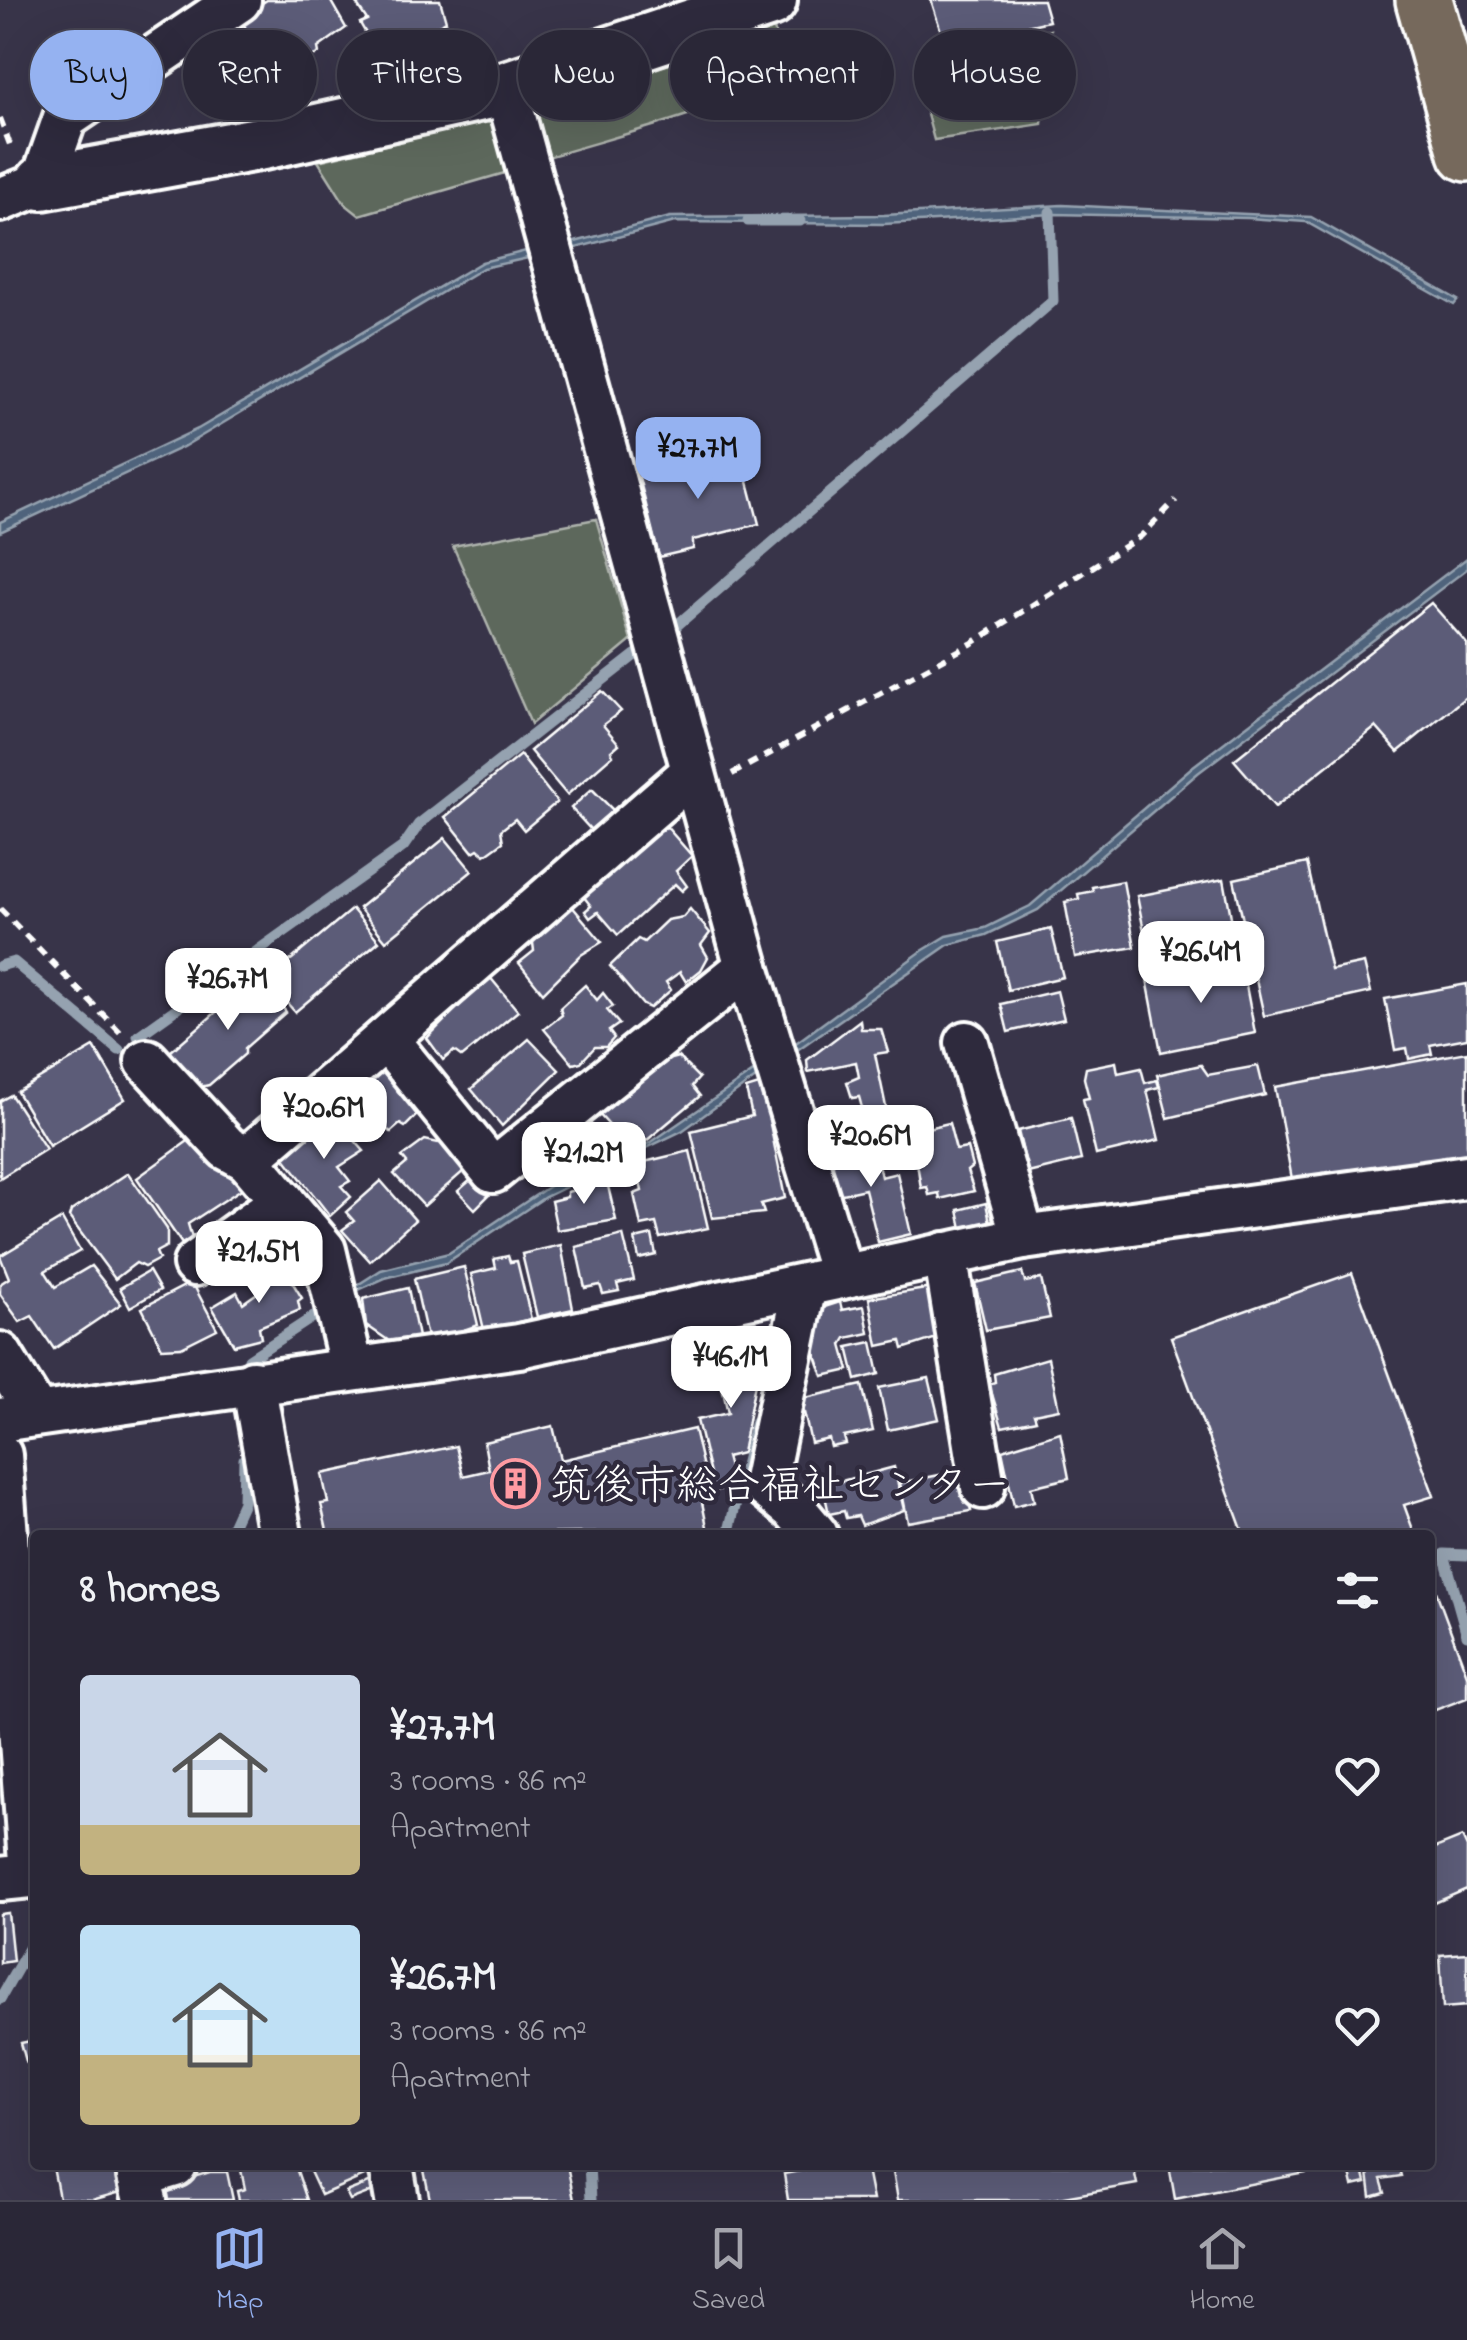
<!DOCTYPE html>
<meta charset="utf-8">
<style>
:root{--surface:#2a2737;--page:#322f3f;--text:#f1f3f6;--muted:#a5a5ad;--line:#464452;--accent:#95b2f1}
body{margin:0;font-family:"Indie Flower","Klee One",sans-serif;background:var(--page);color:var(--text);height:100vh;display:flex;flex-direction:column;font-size:38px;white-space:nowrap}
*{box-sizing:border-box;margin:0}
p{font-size:32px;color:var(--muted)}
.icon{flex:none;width:55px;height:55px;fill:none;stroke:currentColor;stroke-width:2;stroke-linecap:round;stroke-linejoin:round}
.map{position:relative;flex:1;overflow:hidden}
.side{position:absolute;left:30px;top:1530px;width:1405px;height:640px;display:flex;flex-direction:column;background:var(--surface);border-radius:10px;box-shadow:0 10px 40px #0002,0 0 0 2px var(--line)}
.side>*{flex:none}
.banner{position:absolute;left:30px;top:30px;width:1408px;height:90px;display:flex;gap:20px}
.price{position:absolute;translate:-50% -85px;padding:0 22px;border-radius:20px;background:#fff;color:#222;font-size:32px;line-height:65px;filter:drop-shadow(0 2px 5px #0008)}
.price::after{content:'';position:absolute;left:50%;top:60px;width:30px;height:22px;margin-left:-15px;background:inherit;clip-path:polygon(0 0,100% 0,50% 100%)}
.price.selected{background:var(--accent);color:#111}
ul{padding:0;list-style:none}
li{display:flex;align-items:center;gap:30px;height:250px;padding:0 50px}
li span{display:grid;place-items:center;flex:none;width:280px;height:200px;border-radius:10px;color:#555}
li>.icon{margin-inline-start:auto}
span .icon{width:120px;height:120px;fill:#fffc;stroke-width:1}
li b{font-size:42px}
h2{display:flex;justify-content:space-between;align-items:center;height:120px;padding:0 50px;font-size:42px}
.chip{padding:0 35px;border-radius:45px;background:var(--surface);box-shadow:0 10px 40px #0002,0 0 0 2px var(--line);font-size:35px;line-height:90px}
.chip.selected{background:var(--accent);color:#111}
.menu{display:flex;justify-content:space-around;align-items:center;height:140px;border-top:2px solid var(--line);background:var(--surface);font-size:28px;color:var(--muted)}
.menu a{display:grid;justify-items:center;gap:5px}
.menu .selected{color:var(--accent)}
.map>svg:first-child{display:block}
.green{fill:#5d675b;stroke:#aeb3ad;stroke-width:2.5}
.water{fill:#4f647b;stroke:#95a2b0;stroke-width:2.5}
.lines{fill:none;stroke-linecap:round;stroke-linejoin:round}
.stream{stroke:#95a2b0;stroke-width:11}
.building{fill:#5b5b78;stroke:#fff;stroke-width:2.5}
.minor-casing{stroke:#fff;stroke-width:50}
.tertiary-casing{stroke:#fff;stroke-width:60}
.trunk-casing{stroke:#fff;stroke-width:62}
.path{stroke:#fff;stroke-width:6;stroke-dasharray:10 8;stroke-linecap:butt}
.minor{stroke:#2f2a3d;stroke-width:42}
.tertiary{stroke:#2f2a3d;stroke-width:52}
.trunk{stroke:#76695c;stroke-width:55}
.labels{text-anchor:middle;stroke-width:9;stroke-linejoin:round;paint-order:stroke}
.poi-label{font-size:42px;fill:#fff;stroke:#2f2a3d;text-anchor:start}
</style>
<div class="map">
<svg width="1467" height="2200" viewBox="0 0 1467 2200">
<rect width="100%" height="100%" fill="#383449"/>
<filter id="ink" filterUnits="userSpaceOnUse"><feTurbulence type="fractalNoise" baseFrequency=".01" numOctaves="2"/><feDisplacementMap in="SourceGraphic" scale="20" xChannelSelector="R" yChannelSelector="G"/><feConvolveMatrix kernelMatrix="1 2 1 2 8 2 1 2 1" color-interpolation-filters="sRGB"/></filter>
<g filter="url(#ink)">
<!-- green -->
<g class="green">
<path d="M774,29l4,15 22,-5 6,18c-54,48 -189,78 -261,101l-11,-41 9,-11z"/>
<polygon points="1050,30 1042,124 934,140 925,107 965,102 956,62 979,54 982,69 1013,60 1018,39"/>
<polygon points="486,121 499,129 508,172 359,215 345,204 318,161"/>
<polygon points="596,519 631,641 531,724 453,546"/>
</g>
<!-- water -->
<g class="water">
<polygon points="1062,205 1311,217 1458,300 1454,305 1306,222 1248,218 1053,214 884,224 675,222 572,249 571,243 670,217 884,215"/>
<polygon points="526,251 528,258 483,268 183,447 0,532 0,522 198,429 482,262"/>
<polygon points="1467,558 1467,569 1198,773 1038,910 986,935 948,945 797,1050 793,1045 922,951 947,936 985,928 1030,906 1192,767"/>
<polygon points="762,1066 764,1072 682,1131 545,1197 446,1263 385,1278 356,1291 356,1286 381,1270 449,1253 554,1183 650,1143"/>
</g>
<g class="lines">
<!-- stream -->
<g class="stream">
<polyline points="748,221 800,221"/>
<polyline points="676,626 1053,301 1050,212"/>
<polyline points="0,966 14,962 119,1050"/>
<polyline points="138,1036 403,847 419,824 635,655"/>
<polyline points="249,1359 327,1308"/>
<polyline points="228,1535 243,1502 244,1459"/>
<polyline points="728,1535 756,1421"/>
<polyline points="1467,1555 1444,1554 1467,1635"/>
<polyline points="0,1999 35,1938"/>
<polyline points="589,2165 591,2200"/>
</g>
</g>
<!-- building -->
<g class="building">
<polygon points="267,0 330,0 346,28 318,48 319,53 277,75 239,18"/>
<polygon points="366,0 440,0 446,21 379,56 360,23 367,20 357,5"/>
<polygon points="931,0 1043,0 1049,21 1008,30 1008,41 985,47 982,35 945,44"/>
<polygon points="740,451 759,524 693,540 693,549 659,557 639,477"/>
<polygon points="1431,603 1467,644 1467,696 1398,752 1376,727 1275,807 1234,760"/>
<polygon points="602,691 621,711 603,725 619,744 611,751 613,755 567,795 530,751"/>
<polygon points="520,755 557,802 524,830 515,819 501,830 503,842 485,855 478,849 473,852 445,817"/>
<polygon points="592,789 613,810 592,831 571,808"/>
<polygon points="665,825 692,856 676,871 687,886 682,891 675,884 618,935 598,912 590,918 585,911 591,906 580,892"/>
<polygon points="445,838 472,871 386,941 359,908"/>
<polygon points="1307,863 1331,970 1364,963 1371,992 1264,1016 1234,879"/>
<polygon points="1224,879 1233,928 1242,926 1244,937 1149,956 1137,896"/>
<polygon points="1123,881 1135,947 1075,957 1065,902 1079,899 1078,894 1093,891 1092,887"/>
<polygon points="571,905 602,942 581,955 543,993 519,963 534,951 532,935"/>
<polygon points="352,909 379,941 295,1012 267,980"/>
<polygon points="690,909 710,933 701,945 708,957 701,970 686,982 680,972 666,982 671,990 650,1008 643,1005 610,966 638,939 644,942 667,920 683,917"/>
<polygon points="1051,929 1063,977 1008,990 997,942"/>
<polygon points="1249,959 1250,968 1243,970 1255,1033 1161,1052 1147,979"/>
<polygon points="259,975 286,1012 245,1048 245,1054 209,1085 200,1087 170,1052"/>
<polygon points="489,976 518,1011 462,1057 454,1051 443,1060 427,1038"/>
<polygon points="1467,984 1467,1038 1430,1045 1432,1054 1409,1059 1407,1048 1395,1050 1385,999"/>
<polygon points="585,985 597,1000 603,993 613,1006 607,1010 619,1024 609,1031 614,1038 606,1047 595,1047 581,1062 573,1064 544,1029 562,1015 560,1008"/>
<polygon points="1057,991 1064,1019 1008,1032 1001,1004"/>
<polygon points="860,1020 861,1029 881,1029 888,1052 875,1054 887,1112 878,1113 883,1136 851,1142 846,1119 864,1115 859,1097 852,1098 847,1082 859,1077 856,1062 808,1072 807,1060"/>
<polygon points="529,1039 559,1070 502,1126 471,1089"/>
<polygon points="94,1047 125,1099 49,1146 17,1092"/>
<polygon points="1467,1052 1467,1158 1294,1190 1275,1087"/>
<polygon points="664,1055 671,1059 678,1057 699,1078 692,1086 700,1096 646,1141 629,1126 618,1135 598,1113"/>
<polygon points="1116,1062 1118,1073 1141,1068 1145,1083 1157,1080 1159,1087 1147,1090 1159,1140 1096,1155 1083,1099 1089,1098 1084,1078 1086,1068"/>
<polygon points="1201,1065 1208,1075 1258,1066 1265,1095 1168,1118 1157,1075"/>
<polygon points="388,1067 425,1107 405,1127 400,1124 391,1132 383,1127 370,1140 336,1106 365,1078 369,1082"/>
<polygon points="762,1084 785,1198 761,1204 764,1213 712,1218 691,1131 752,1116 746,1089"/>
<polygon points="11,1095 46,1149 0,1178 0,1101"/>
<polygon points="331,1114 364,1151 339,1167 350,1181 341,1186 351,1197 330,1216 281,1153"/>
<polygon points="1071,1118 1081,1160 1028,1173 1018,1131"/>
<polygon points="586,1119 617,1152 585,1164 563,1138"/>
<polygon points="949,1123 956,1150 967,1148 972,1167 967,1171 974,1191 940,1199 939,1193 929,1195 927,1187 921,1188 914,1144 922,1142 919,1130"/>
<polygon points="447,1135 473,1163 424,1206 394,1174 407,1163 402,1157 425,1140 438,1143"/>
<polygon points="195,1136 214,1149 243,1188 188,1224 192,1238 182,1244 137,1178"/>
<polygon points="873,1144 881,1177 897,1173 911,1234 878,1242 865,1189 833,1196 825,1166 833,1164 831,1154"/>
<polygon points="690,1151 708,1228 660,1238 656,1223 641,1226 634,1194 642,1191 636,1164"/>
<polygon points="480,1172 491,1193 475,1209 458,1191"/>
<polygon points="128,1173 167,1229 167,1246 156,1252 159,1259 144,1267 136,1263 115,1279 69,1217 71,1211"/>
<polygon points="381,1181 415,1220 370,1261 342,1230 354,1221 346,1212"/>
<polygon points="607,1182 616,1220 557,1230 551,1201 567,1197 567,1192"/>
<polygon points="986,1203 991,1227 963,1233 958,1210"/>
<polygon points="62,1219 80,1251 45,1271 55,1287 91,1266 121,1304 54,1349 32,1316 20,1322 0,1294 0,1284 9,1278 0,1256"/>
<polygon points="623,1235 634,1280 617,1284 619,1291 603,1294 600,1285 585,1288 576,1247"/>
<polygon points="652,1235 656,1255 639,1259 635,1239"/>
<polygon points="561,1245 573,1309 537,1317 522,1254"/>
<polygon points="508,1256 510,1262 517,1261 531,1319 484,1330 471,1274 496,1268 494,1259"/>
<polygon points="280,1262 302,1298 298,1301 300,1310 259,1327 261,1338 234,1345 212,1307 237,1292 243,1303 260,1291 251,1279"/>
<polygon points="464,1267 478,1325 444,1337 443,1333 427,1337 414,1279"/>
<polygon points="149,1271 160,1290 130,1307 120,1288"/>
<polygon points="1022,1272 1025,1282 1041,1279 1050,1318 986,1330 975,1283"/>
<polygon points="1352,1273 1434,1496 1404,1505 1415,1535 1244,1535 1171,1337"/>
<polygon points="192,1282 217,1329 181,1347 162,1348 142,1308"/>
<polygon points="408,1288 418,1337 392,1343 366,1325 363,1299"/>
<polygon points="932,1288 943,1336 903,1349 901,1341 878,1346 869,1298"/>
<polygon points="840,1302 842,1310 864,1306 869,1333 846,1338 842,1345 849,1370 823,1376 807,1330 809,1312"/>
<polygon points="763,1340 742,1453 726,1457 734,1486 714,1491 697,1420 728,1413 714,1352"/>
<polygon points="872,1342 879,1374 856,1380 848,1347"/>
<polygon points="1048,1358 1059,1409 1034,1414 1036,1420 1002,1427 989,1384 995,1382 994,1374"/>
<polygon points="929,1378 939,1419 888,1430 879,1388"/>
<polygon points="862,1385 873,1431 844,1437 846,1444 831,1447 829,1439 811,1443 801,1399"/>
<polygon points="553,1426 561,1460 694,1429 708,1489 700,1492 708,1532 328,1535 321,1504 328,1503 322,1474 456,1446 463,1476 489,1470 484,1442"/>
<polygon points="1060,1432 1069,1478 1031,1487 1034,1501 1014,1506 1002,1450"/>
<polygon points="894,1467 904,1510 862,1525 858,1516 846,1518 844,1511 829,1514 823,1486"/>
<polygon points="949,1473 951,1482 964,1480 971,1511 908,1522 900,1483"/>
<polygon points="1430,1575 1467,1675 1467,1698 1430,1712"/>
<polygon points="1462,1837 1467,1848 1467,1889 1430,1905 1430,1850"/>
<polygon points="8,1913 13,1961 0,1963 0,1914"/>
<polygon points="1467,1953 1467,2006 1443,2008 1440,1955"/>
<polygon points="34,2034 35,2034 34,2090 21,2043 35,2040"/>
<polygon points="122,2165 128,2190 92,2200 59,2198 53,2167"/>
<polygon points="240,2165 295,2165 307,2200 239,2200 237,2191 245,2189"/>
<polygon points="307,2165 384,2165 385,2167 321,2195"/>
<polygon points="423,2165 567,2165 574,2200 430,2200"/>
<polygon points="831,2165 866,2165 873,2200 788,2200 784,2174"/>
<polygon points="892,2165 1133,2165 1137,2184 1047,2200 898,2200"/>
<polygon points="1169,2165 1315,2165 1316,2171 1175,2199"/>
<polygon points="1348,2165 1362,2165 1366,2183 1353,2186"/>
<polygon points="1367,2165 1398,2165 1401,2176 1381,2179 1385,2193 1371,2197"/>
<polygon points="210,2172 227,2172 233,2200 166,2200 170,2184"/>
<polygon points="374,2181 378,2189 350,2200 346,2192"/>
</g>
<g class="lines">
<defs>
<g id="minor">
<polyline points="506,88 747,967 842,1277"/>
<polyline points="0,200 42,183 65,118 239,0"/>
<polyline points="386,1039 493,1171 747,967"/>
<polyline points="967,1043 1023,1238"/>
<polyline points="147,1061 227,1148 247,1159"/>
<polyline points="945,1254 983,1487"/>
<polyline points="195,1264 283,1201"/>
<polyline points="805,1285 764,1485 796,1511 816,1535"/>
<polyline points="0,1354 37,1414"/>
<polyline points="352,1369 324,1250 247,1159 693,772"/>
<polyline points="253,1382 280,1535"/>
<polyline points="0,1420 519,1346 1023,1238 1467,1177"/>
<polyline points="0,1455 31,1876 0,1879"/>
<polyline points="391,2165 397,2200"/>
<polyline points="145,2200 139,2176 175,2165"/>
</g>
<polyline id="tertiary" points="42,183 263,143 500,90 770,0"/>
<polyline id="trunk" points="1424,0 1467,153"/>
</defs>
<!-- minor casing -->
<use href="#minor" class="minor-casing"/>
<!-- tertiary casing -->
<use href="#tertiary" class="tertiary-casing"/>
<!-- trunk casing -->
<use href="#trunk" class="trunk-casing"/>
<!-- path -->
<g class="path">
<polyline points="0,118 12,150"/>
<polyline points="732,774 971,644 1141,536 1176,500"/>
<polyline points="0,909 123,1035"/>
</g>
<!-- minor -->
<use href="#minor" class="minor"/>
<!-- tertiary -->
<use href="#tertiary" class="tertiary"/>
<!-- trunk -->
<use href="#trunk" class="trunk"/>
</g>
</g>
<!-- icons -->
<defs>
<symbol id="building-ring" viewBox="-11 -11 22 22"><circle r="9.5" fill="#2f2a3d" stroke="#ff9aa2" stroke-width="1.5"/><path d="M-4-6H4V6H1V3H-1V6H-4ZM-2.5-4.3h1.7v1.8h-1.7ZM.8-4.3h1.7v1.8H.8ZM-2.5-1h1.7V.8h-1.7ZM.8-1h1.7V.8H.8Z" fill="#ff9aa2"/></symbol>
</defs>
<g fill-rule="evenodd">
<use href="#building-ring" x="488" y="1456" width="55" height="55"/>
</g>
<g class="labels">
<!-- poi labels -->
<g class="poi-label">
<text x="550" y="1498">筑後市総合福祉センター</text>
</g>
</g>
</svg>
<b class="price selected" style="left:698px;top:502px">¥27.7M</b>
<b class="price" style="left:1201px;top:1006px">¥26.4M</b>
<b class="price" style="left:228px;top:1033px">¥26.7M</b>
<b class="price" style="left:324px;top:1162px">¥20.6M</b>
<b class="price" style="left:871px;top:1190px">¥20.6M</b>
<b class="price" style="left:584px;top:1207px">¥21.2M</b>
<b class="price" style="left:259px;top:1306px">¥21.5M</b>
<b class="price" style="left:731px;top:1411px">¥46.1M</b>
<div class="banner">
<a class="chip selected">Buy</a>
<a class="chip">Rent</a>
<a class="chip">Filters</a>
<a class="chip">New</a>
<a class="chip">Apartment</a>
<a class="chip">House</a>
</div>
<section class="side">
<h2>8 homes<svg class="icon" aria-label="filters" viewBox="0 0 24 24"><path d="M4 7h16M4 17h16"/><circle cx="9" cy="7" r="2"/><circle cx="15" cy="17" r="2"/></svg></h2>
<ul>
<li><span style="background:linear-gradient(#c9d6e8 75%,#c2b280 0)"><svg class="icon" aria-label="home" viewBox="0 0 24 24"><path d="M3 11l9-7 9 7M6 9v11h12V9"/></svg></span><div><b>¥27.7M</b><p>3 rooms · 86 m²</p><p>Apartment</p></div><svg class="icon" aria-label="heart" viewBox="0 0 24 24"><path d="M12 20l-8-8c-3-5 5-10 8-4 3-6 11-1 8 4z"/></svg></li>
<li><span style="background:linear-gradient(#bfe0f5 65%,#c2b280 0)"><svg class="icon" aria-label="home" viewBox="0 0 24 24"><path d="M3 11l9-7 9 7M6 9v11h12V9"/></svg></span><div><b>¥26.7M</b><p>3 rooms · 86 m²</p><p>Apartment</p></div><svg class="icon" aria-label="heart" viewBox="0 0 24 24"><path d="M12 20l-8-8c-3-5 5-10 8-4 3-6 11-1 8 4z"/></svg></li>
</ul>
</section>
</div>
<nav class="menu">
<a class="selected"><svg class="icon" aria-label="map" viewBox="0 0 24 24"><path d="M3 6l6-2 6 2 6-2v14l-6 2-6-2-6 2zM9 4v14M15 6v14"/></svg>Map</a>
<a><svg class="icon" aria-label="saved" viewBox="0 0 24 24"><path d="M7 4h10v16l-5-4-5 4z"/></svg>Saved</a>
<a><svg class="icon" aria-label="home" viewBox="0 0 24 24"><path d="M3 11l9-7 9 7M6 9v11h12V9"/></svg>Home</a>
</nav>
